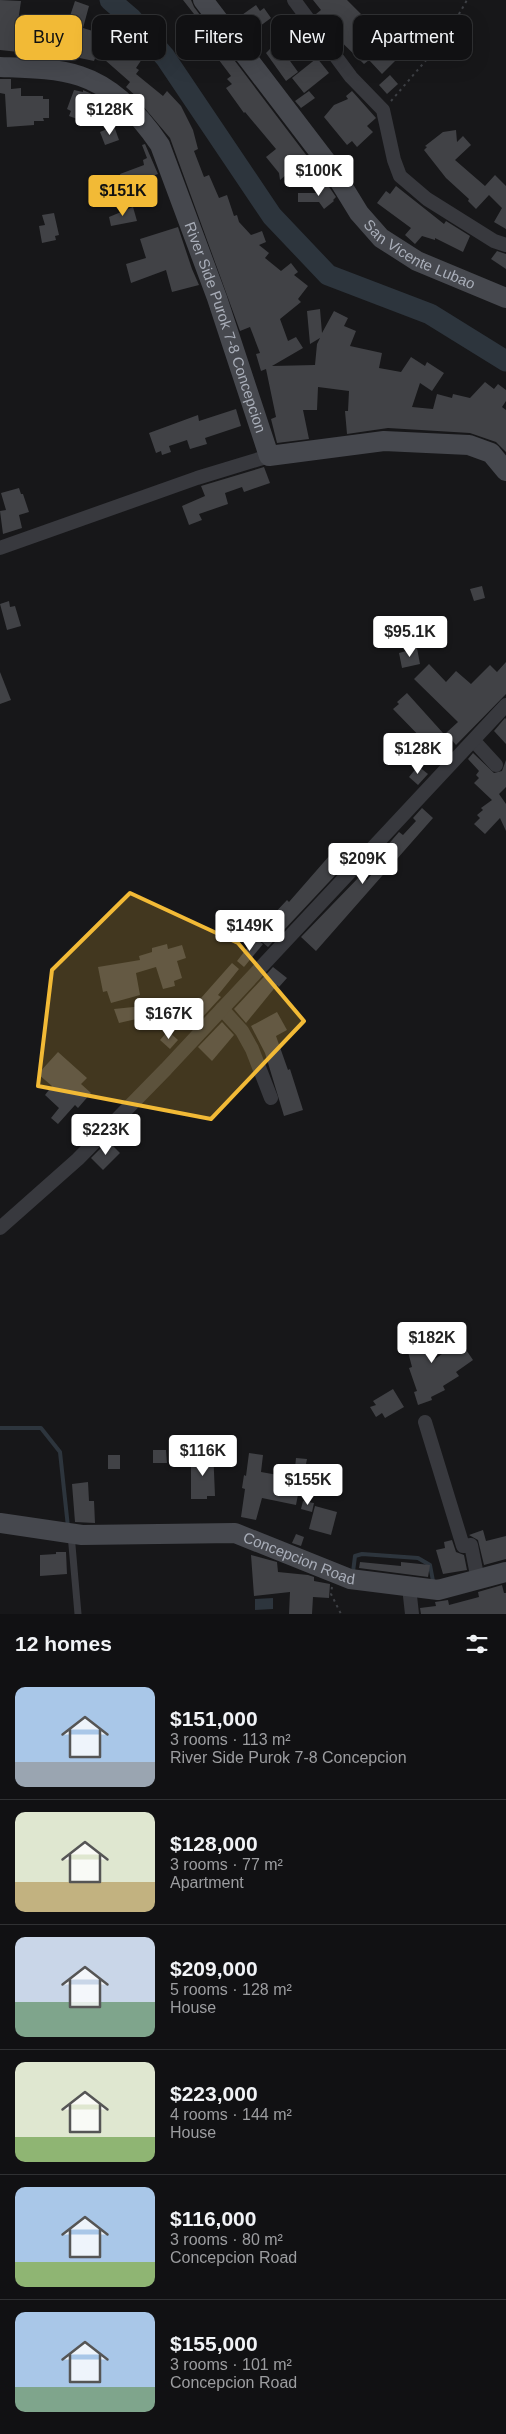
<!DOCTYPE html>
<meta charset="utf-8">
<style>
:root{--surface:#111113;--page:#1a1a1c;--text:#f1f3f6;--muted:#9c9da0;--line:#303133;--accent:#f2ba36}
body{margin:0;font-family:Helvetica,sans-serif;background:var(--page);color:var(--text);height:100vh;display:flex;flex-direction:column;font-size:19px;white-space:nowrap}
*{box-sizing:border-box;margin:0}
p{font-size:16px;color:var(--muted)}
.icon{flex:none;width:28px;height:28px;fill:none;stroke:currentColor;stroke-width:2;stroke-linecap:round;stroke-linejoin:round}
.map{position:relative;height:1614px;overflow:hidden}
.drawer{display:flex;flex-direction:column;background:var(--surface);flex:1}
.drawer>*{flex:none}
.banner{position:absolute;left:15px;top:15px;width:476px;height:45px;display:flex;gap:10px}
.price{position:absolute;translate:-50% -42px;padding:0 11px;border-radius:5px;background:#fff;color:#222;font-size:16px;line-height:32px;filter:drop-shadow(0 1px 2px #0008)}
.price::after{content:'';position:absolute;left:50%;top:30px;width:15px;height:11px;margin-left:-8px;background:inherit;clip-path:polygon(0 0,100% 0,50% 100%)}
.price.selected{background:var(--accent);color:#111}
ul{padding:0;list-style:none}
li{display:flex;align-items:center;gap:15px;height:125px;padding:0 15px}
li+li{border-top:1px solid var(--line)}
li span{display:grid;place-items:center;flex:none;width:140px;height:100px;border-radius:10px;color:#555}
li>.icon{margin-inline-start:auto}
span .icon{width:60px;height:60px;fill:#fffc;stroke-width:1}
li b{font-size:21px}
h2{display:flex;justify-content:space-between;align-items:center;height:60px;padding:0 15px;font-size:21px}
.tag{padding:0 18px;border-radius:10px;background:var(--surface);box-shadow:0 5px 20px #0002,0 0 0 1px var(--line);font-size:18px;line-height:45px}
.tag.selected{background:var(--accent);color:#111}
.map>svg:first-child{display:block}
.water{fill:#2d353d}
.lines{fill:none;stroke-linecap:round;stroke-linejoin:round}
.stream{stroke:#2d353d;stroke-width:4}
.river{stroke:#2d353d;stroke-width:21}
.building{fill:#414246}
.path{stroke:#3e4045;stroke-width:2;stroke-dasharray:2.5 4;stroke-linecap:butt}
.lane{stroke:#38393e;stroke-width:7}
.street{stroke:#38393e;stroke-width:14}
.secondary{stroke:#46484e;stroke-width:20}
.marked{fill:#f2ba36;fill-opacity:0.2;stroke:#f2ba36;stroke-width:4;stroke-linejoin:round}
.labels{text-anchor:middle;stroke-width:5;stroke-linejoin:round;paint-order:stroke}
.street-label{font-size:15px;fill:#a9aeb9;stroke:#121214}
</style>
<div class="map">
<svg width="506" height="1614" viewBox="0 0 506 1614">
<rect width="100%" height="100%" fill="#171719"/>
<!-- water -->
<polygon class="water" points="273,1598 273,1609 255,1610 255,1599"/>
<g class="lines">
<!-- stream -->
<g class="stream">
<polyline points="0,1428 41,1428 60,1452 68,1527"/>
<polyline points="353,1572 355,1556 362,1554 418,1558 430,1565 433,1581 435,1582"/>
</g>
<!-- river -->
<polyline class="river" points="110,0 131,18 165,57 272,216 328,275 430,314 506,361"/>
</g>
<!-- building -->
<g class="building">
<polygon points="0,0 21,1 17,29 27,30 26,36 30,36 28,53 0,50"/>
<polygon points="183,0 191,0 194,7 310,160 301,167 299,164 280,180 279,173 266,157 276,149 245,112 244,113 226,88 232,84 227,79 231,76 200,35 194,40 181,25 194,14"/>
<polygon points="313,0 347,0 361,14 353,22 367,37 378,28 400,56 382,74 369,60 364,64 323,24 316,14 321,10"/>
<polygon points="75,1 89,6 83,28 106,35 105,39 117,49 120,45 129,53 133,48 144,56 136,68 139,70 136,74 163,96 167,91 181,106 193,130 198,149 194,151 204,177 209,175 219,198 227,195 234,216 237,215 239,222 251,235 262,231 266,242 259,245 269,253 265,258 281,271 291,263 298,272 294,275 308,286 298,299 301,302 280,319 288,341 296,337 303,348 272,366 315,365 317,344 320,338 310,344 307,311 320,309 322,333 334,311 348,318 344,326 356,331 350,346 382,353 379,368 401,372 411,357 425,366 427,362 444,373 432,391 420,383 412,407 433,409 437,394 452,398 453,394 470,398 485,382 494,389 498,384 506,390 506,401 502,407 506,410 506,452 496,442 470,433 388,428 347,434 345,411 348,411 349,391 318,387 317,410 303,410 309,439 277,443 271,419 276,417 266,369 261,371 256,354 260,353 250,327 240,331 170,138 137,99 138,98 126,87 130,82 97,53 94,61 46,51 50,27 55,28 56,17 69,19"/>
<polygon points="256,5 260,11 264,8 271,18 252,32 250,29 248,30 239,17"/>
<polygon points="286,33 295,45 285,54 298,72 286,81 266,53"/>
<polygon points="317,58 329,73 304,93 292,78"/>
<polygon points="390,75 398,84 387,94 379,85"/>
<polygon points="0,79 11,79 11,89 21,88 21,96 43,96 43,99 49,99 49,118 43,118 44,121 34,121 34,125 7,127 5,94 0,93"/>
<polygon points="74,90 83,92 83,90 98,97 88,123 69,116 71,111 67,109"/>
<polygon points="309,91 315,98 301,108 295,101"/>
<polygon points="352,91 376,118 367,126 373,132 357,147 352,141 347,145 324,117 334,105 348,99 346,96"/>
<polygon points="114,126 119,140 105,145 100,132"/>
<polygon points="456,130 457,142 463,136 471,145 455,160 485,186 495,175 506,186 506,229 494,222 502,208 489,195 476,209 468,201 469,199 446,178 424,150 427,147 425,146 443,132"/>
<polygon points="145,144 158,174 148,178 149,182 125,191 120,174 144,165 143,160 147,158 142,145"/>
<polygon points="327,184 336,197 333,200 334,201 324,209 319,202 298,202 298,193 315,193"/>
<polygon points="396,186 444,224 446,221 470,236 463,252 435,238 435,240 422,236 415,244 405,235 411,228 377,203 386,191 390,194"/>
<polygon points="133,207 137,221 111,226 109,217"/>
<polygon points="54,213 59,235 55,236 56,240 42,243 39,226 45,225 42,215"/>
<polygon points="178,227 192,269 199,285 172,292 166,270 131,283 126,264 146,258 140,239"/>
<polygon points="497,251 506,254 506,269 491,259"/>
<polygon points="236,409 241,426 205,438 207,444 190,449 187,440 169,446 171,452 162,455 161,451 156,453 149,433 198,415 199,421"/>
<polygon points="264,467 270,483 244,492 242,487 225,493 228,504 199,514 202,520 189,525 182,506 205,496 201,486"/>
<polygon points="19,488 21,494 23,494 29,512 19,515 22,528 3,534 0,511 6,510 1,493"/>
<polygon points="482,586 485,598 474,601 470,589"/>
<polygon points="9,601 10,607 15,606 21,626 7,630 0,604"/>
<polygon points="417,648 420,664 402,668 399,653"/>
<polygon points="506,662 506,694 456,745 446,733 458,722 414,679 429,664 446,682 456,671 471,684 490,665 497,672"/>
<polygon points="0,672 11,700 0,704"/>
<polygon points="407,693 443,733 429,746 393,709 399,704 397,702"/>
<polygon points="505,718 506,719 506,744 494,731"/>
<polygon points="473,753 494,773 502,771 506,760 506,787 499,794 506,804 506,831 500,818 485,834 474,824 480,818 477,815 483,810 481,808 492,800 474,783 479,778 476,775 479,771 468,759"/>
<polygon points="418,766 428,774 418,785 409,777"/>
<polygon points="422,808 433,818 316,951 301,937 361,875 367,880 383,861 378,856 386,847 399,832 403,835 416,821 413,818"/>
<polygon points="330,855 343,867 268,947 262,942 281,921 273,915 287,900 289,902"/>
<polygon points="255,938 263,944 244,967 237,961"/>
<polygon points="167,944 168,949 182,945 186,958 177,961 182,978 174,981 175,986 163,989 156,967 136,973 140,995 111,1003 107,991 103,992 98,967 140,960 139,956 152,952 152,948"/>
<polygon points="232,963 239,969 218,995 221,997 198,1022 195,1022 186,1015"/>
<polygon points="273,967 287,978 279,987 277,985 246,1023 234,1009"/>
<polygon points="143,1006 145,1017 119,1023 114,1009"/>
<polygon points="277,1012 287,1030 276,1036 288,1070 290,1069 303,1110 284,1116 265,1053 251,1026"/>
<polygon points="222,1022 234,1035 212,1061 198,1047"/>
<polygon points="168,1031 178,1040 170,1049 160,1040"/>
<polygon points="58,1052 87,1078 81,1084 91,1093 78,1108 75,1105 58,1124 51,1118 59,1108 45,1095 52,1086 38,1074"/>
<polygon points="108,1141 120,1153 103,1170 91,1158"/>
<polygon points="418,1324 424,1340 430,1339 435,1359 460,1341 473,1360 456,1372 459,1376 443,1386 445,1390 431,1397 432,1400 418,1405 414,1392 417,1391 409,1368 412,1367 402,1329"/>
<polygon points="393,1389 404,1407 385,1418 382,1413 376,1417 370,1407 376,1405 373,1401"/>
<polygon points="204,1448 213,1448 215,1496 207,1496 207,1499 191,1499 191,1464 203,1464"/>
<polygon points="153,1450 166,1450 167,1463 153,1463"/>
<polygon points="249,1453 263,1455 261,1472 289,1477 290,1471 302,1474 296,1505 262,1498 256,1520 241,1517 245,1489 242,1488 244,1475 246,1476"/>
<rect x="108" y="1455" width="12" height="14"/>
<polygon points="296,1458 307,1459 305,1469 295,1468"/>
<polygon points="88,1482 89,1501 94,1501 95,1523 75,1522 72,1484"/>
<polygon points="303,1501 314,1503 312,1512 301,1509"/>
<polygon points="315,1506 337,1512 331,1535 309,1529"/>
<polygon points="483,1530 486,1541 506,1536 506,1559 484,1565 478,1540 469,1535"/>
<polygon points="296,1534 304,1537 301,1546 292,1543"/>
<polygon points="452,1540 456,1552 464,1555 467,1570 443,1574 436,1550 445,1548 444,1542"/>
<polygon points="56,1552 66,1552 67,1574 40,1576 40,1555 56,1554"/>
<polygon points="251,1555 277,1562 278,1572 308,1575 314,1577 314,1581 330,1584 329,1598 313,1597 312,1614 289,1614 290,1592 254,1596"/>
<polygon points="360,1562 401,1566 401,1562 430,1565 428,1577 359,1568"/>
<polygon points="502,1585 504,1593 506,1593 506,1614 421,1614 420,1608 436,1606 435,1602 448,1600 449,1605 479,1597 478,1592"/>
</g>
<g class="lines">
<!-- path -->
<g class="path">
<polyline points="391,101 446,37 467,0"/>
<polyline points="332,1587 331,1594 341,1614"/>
</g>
<!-- lane -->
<polyline class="lane" points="71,1534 78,1614"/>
<!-- street -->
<g class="street">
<polyline points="294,0 351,77 383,110 394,160 400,176 427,199 494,241 506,245"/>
<polyline points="0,548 197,478 269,456"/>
<polyline points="474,741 496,765"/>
<polyline points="222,1009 242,1031 252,1049 271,1098"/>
<polyline points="0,1228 78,1159 166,1069 506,705"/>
<polyline points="425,1422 463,1546 471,1545 478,1580"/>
<polyline points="409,1587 412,1614"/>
</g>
<!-- secondary -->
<g class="secondary">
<path id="s1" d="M203,0l129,169 27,44 22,25 36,23 89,37"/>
<path id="s2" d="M0,67c26,1 55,1 80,9 34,11 61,41 80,69l57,153 52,158 115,-15 85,4 22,8 15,18"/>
<path id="s3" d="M0,1523l82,12 153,-2 115,46 88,11 68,-18"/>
</g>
</g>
<!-- marked area -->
<path class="marked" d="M130,893l108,50 66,78 -93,98 -173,-33 14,-116z"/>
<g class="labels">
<!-- street labels -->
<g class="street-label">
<text dy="5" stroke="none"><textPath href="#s1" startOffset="339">San Vicente Lubao</textPath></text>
<text dy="5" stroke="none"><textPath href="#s2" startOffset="382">River Side Purok 7-8 Concepcion</textPath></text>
<text dy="5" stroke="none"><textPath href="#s3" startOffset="305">Concepcion Road</textPath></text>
</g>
</g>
</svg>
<b class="price" style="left:110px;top:136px">$128K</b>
<b class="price" style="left:319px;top:197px">$100K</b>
<b class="price selected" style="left:123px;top:217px">$151K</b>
<b class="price" style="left:410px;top:658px">$95.1K</b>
<b class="price" style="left:418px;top:775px">$128K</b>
<b class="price" style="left:363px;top:885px">$209K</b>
<b class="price" style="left:250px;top:952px">$149K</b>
<b class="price" style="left:169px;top:1040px">$167K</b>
<b class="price" style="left:106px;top:1156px">$223K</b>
<b class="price" style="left:432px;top:1364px">$182K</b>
<b class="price" style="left:203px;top:1477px">$116K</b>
<b class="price" style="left:308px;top:1506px">$155K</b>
<div class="banner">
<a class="tag selected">Buy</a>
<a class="tag">Rent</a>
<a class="tag">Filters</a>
<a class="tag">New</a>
<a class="tag">Apartment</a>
</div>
</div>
<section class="drawer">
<h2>12 homes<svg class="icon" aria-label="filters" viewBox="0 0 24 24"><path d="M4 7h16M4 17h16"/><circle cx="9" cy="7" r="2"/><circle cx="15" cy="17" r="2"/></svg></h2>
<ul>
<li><span style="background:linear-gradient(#a9c7e8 75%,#9aa5b1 0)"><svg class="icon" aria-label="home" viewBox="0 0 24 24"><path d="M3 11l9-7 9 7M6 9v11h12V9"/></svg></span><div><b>$151,000</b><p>3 rooms · 113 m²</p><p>River Side Purok 7-8 Concepcion</p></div></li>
<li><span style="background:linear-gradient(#dfe7d0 70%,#c2b280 0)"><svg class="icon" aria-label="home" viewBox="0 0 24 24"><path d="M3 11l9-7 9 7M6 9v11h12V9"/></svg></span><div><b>$128,000</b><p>3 rooms · 77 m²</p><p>Apartment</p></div></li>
<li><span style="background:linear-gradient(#c9d6e8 65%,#7fa58c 0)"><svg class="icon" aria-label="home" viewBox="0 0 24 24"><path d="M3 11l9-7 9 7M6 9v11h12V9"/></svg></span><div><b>$209,000</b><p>5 rooms · 128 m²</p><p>House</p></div></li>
<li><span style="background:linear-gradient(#dfe7d0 75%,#8fb573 0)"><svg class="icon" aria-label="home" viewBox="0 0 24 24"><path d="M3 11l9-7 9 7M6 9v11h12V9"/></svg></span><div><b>$223,000</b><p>4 rooms · 144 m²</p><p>House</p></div></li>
<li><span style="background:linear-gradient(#a9c7e8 75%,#8fb573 0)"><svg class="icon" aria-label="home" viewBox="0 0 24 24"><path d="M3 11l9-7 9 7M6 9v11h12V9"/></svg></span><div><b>$116,000</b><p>3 rooms · 80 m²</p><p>Concepcion Road</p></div></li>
<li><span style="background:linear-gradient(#a9c7e8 75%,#7fa58c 0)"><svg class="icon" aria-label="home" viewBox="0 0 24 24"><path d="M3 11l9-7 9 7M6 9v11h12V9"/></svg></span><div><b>$155,000</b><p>3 rooms · 101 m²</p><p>Concepcion Road</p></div></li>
</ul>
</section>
